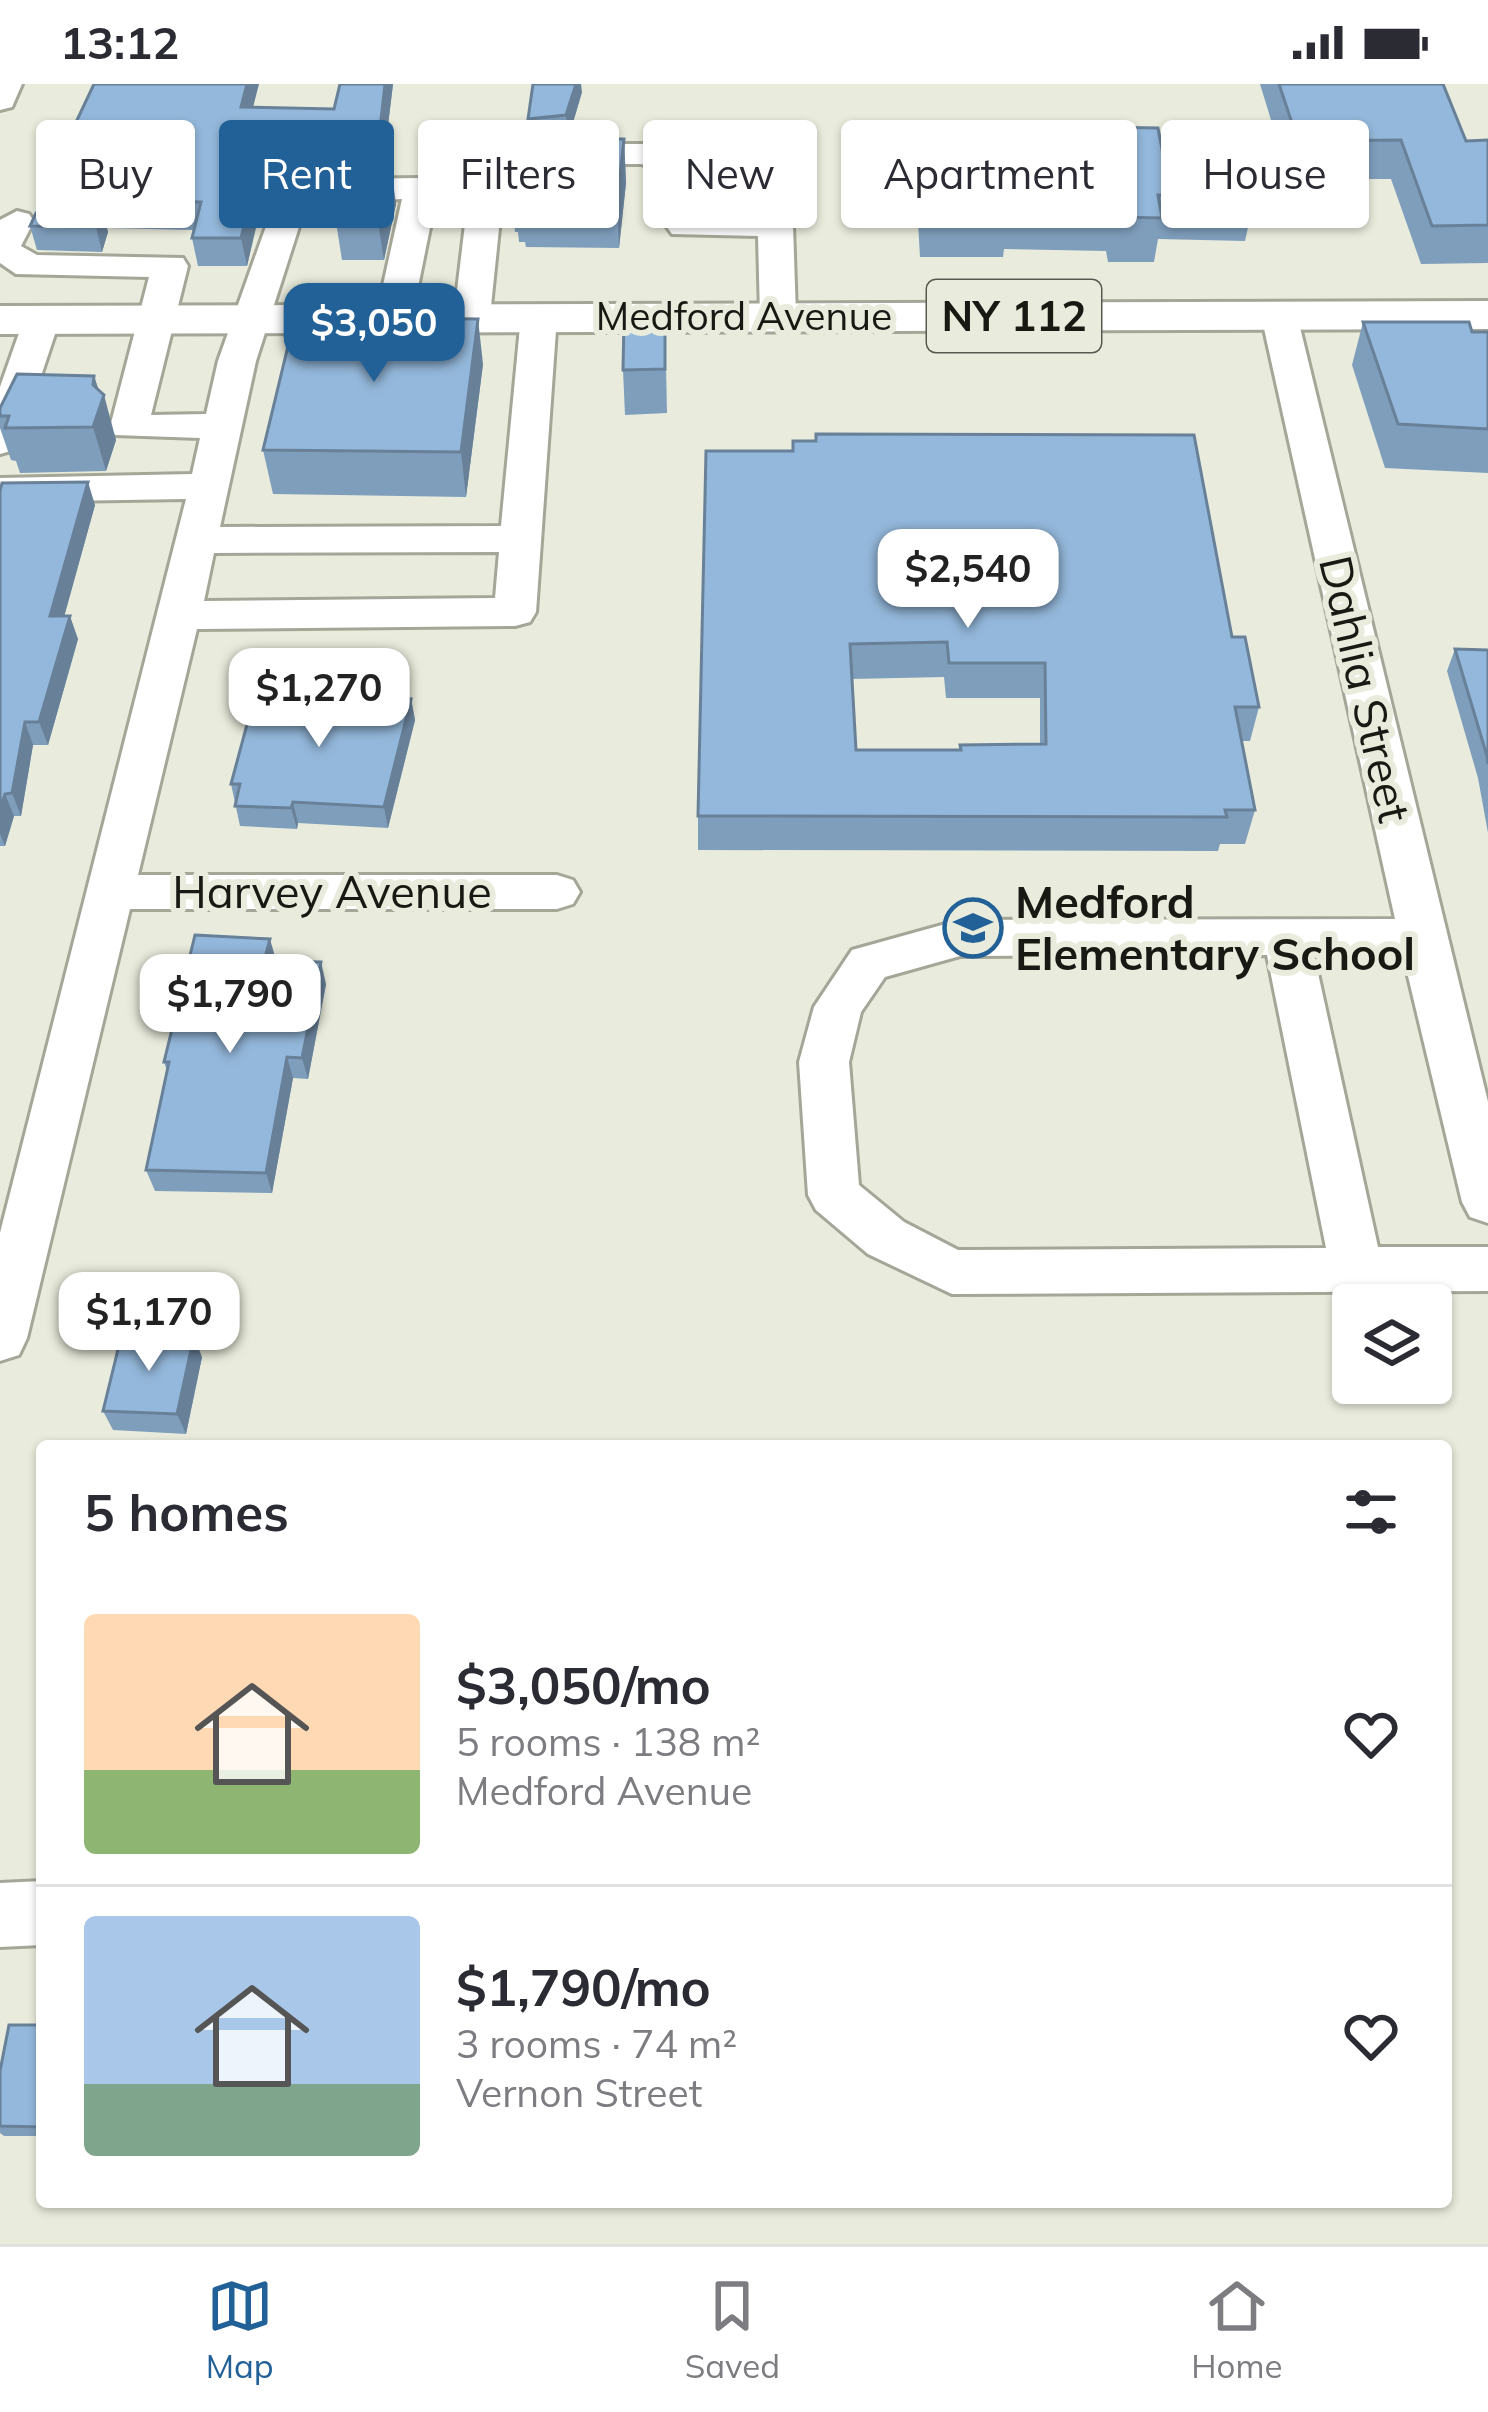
<!DOCTYPE html>
<meta charset="utf-8">
<style>
:root{--surface:#fff;--page:#f7f7f7;--text:#2b2b33;--muted:#7c7c81;--line:#e1e1e2;--accent:#226197}
body{margin:0;font-family:Mulish,sans-serif;background:var(--page);color:var(--text);height:100vh;display:flex;flex-direction:column;font-size:45px;white-space:nowrap}
*{box-sizing:border-box;margin:0}
p{font-size:39px;color:var(--muted)}
.icon{flex:none;width:66px;height:66px;fill:none;stroke:currentColor;stroke-width:2;stroke-linecap:round;stroke-linejoin:round}
.map{position:relative;flex:1;overflow:hidden}
.drawer{position:absolute;left:36px;top:1356px;width:1416px;height:768px;display:flex;flex-direction:column;background:var(--surface);border-radius:12px;box-shadow:0 3px 9px #0004}
.drawer>*{flex:none}
.banner{position:absolute;left:36px;top:36px;width:1416px;height:108px;display:flex;gap:24px}
.buttons{position:absolute;left:1332px;top:1200px;display:grid;gap:24px}
.buttons a{display:grid;place-items:center;width:120px;height:120px;border-radius:12px;background:var(--surface);box-shadow:0 3px 9px #0004;font-size:60px}
.price{position:absolute;translate:-50% -102px;padding:0 27px;border-radius:24px;background:#fff;color:#222;font-size:39px;line-height:78px;filter:drop-shadow(0 3px 6px #0008)}
.price::after{content:'';position:absolute;left:50%;top:72px;width:36px;height:27px;margin-left:-18px;background:inherit;clip-path:polygon(0 0,100% 0,50% 100%)}
.price.on{background:var(--accent);color:#fff}
ul{padding:0;list-style:none}
li{display:flex;align-items:center;gap:36px;height:300px;padding:0 48px}
li+li{border-top:3px solid var(--line)}
li span{display:grid;place-items:center;flex:none;width:336px;height:240px;border-radius:12px;color:#555}
li>.icon{margin-inline-start:auto}
span .icon{width:144px;height:144px;fill:#fffc;stroke-width:1}
li b{font-size:51px}
h2{display:flex;justify-content:space-between;align-items:center;height:144px;padding:0 48px;font-size:51px}
.tag{padding:0 42px;border-radius:12px;background:var(--surface);box-shadow:0 3px 9px #0004;font-size:42px;line-height:108px}
.tag.on{background:var(--accent);color:#fff}
.status{display:flex;justify-content:space-between;align-items:center;height:84px;padding:0 60px;background:var(--surface);direction:ltr}
.status svg{height:33px;fill:currentColor}
.tabs{display:flex;justify-content:space-around;align-items:center;height:168px;border-top:3px solid var(--line);background:var(--surface);font-size:33px;color:var(--muted)}
.tabs a{display:grid;justify-items:center;gap:6px}
.tabs .on{color:var(--accent)}
.map>svg:first-child{display:block}
.lines{fill:none;stroke-linecap:round;stroke-linejoin:round}
.minor-casing{stroke:#a4a697;stroke-width:6}
.major-casing{stroke:#a4a697;stroke-width:6}
.minor{fill:#fff;fill-rule:evenodd}
.major{fill:#fff;fill-rule:evenodd}
.wall{fill:#7f9ebc;fill-rule:evenodd}
.shaded-wall{fill:#688199}
.building{fill:#94b8db;stroke:#688199;stroke-width:3;fill-rule:evenodd}
.labels{text-anchor:middle;stroke-width:12;stroke-linejoin:round;paint-order:stroke}
.far-street-label{font-size:39px;fill:#181913;stroke:#e9ecdc}
.shield{fill:#e9ecdc;stroke:#57584f;stroke-width:3}
.shield-label{font-size:42px;font-weight:bold;fill:#181913}
.street-label{font-size:45px;fill:#181913;stroke:#e9ecdc}
.poi-label{font-size:45px;font-weight:bold;fill:#181913;stroke:#e9ecdc;text-anchor:start}
</style>
<div class="status"><b>13:12</b><svg viewBox="0 0 49 12"><path d="M0 12V9h3v3zM5 12V6h3v6zM10 12V3h3v9zM15 12V0h3v12zM26 1h20v11H26zM47 4h2v5h-2z"/></svg></div>
<div class="map">
<svg width="1488" height="2160" viewBox="0 0 1488 2160">
<rect width="100%" height="100%" fill="#e9ecdc"/>
<g class="lines">
<defs>
<g id="minor">
<polygon points="0,0 22,0 12,23 0,26"/>
<path d="M540,60h107l26,10 113,3 5,7 5,152 -5,8h-26l-5,-8 -2,-80 -86,-2 -5,-7 2,-53 -28,-10h-97l-40,16 -14,136 -5,8h-26l-5,-8 17,-142 5,-7zM704,90h53l1,41 -56,1z"/>
<path d="M421,94l12,3 5,7 -26,129 -5,8h-26l-5,-8 26,-118 -96,6 -50,156 -36,166 281,-1 20,-210 5,-8h26l5,8 -21,296 -6,10 -15,4 -318,3 -59,246h419l16,5 7,12 -7,12 -16,5h-427l-103,429 -8,17 -19,6v-128l186,-734 -186,3v-24l192,-4 8,-36 -85,-3 -5,-8 39,-150 -133,-3 -16,-11v-43l17,-9 12,3 5,7 -13,25 16,9 146,3 5,8 -37,149 55,-1 12,-53 61,-171 57,-11zM499,468l-4,46 -291,3 10,-48z"/>
<path d="M1279,220l13,3 5,8 191,787v121l-18,-6 -8,-15 -59,-247h-89l64,292h110v44l-536,3 -84,-40 -52,-44 -8,-15 -9,-133 15,-55 38,-57 108,-30 435,-1 -134,-604 5,-8zM1267,871l59,293 -368,2 -54,-28 -45,-37 -10,-123 12,-50 24,-35 75,-21z"/>
<polygon points="42,224 55,227 60,235 19,358 14,366 0,370 0,303 24,235 29,227"/>
<polygon points="42,1797 42,1861 0,1863 0,1799"/>
</g>
<polygon id="major" points="1488,217 1488,245 0,250 0,222"/>
</defs>
<!-- minor casing -->
<use href="#minor" class="minor-casing"/>
<!-- major casing -->
<use href="#major" class="major-casing"/>
<!-- minor -->
<use href="#minor" class="minor"/>
<!-- major -->
<use href="#major" class="major"/>
</g>
<!-- wall -->
<g class="wall">
<polygon points="393,0 384,76 396,120 384,176 342,176 335,132 344,92 267,96 247,182 198,182 192,154 194,146 107,144 108,148 102,168 37,166 30,142 85,134 91,130 87,127 58,121 50,93 254,23 334,25"/>
<polygon points="1260,0 1443,0 1466,57 1488,56 1488,179 1421,180 1391,95 1289,95"/>
<polygon points="582,8 570,48 614,48 614,55 624,55 626,99 619,164 526,163 525,158 519,158 518,148 515,148 511,103 529,47 528,35"/>
<polygon points="1101,43 1255,113 1245,157 1158,155 1154,178 1108,178 1106,167 1004,165 1003,173 920,173 916,103 920,59 1098,65"/>
<polygon points="665,233 667,329 625,331 623,286"/>
<polygon points="1363,238 1488,248 1488,389 1385,384 1352,281"/>
<polygon points="483,280 466,413 273,410 263,366"/>
<polygon points="94,292 116,356 106,387 20,389 16,377 11,376 0,344 0,324"/>
<path d="M706,367l526,186 27,70 -9,34h-8l13,69 -10,34h-25l-2,7 -520,-1v-34zM944,593l2,21h94v46l-80,1v5h-104l-4,-71z"/>
<polygon points="0,407 95,421 64,532 78,555 48,661 33,661 21,732 14,732 5,762 0,762"/>
<polygon points="1455,565 1488,566 1488,749 1478,694 1447,587"/>
<polygon points="411,615 415,636 388,744 298,739 297,745 240,742 231,700"/>
<polygon points="276,877 326,900 308,995 293,994 272,1109 155,1107 146,1086 167,987 164,978"/>
<polygon points="202,1273 186,1350 113,1346 103,1327"/>
<polygon points="42,1941 42,2052 4,2052 0,2049 0,1987"/>
</g>
<!-- shaded-wall -->
<g class="shaded-wall">
<polygon points="247,0 259,0 246,51 241,23"/>
<polygon points="385,0 393,0 382,90 378,62"/>
<polygon points="576,0 581,0 582,8 568,56 566,31"/>
<polygon points="624,55 626,99 619,164 617,120"/>
<polygon points="262,68 267,96 247,182 241,154"/>
<polygon points="390,76 396,120 384,176 377,132"/>
<polygon points="102,124 108,148 102,168 96,143"/>
<polygon points="478,235 483,280 466,413 461,368"/>
<polygon points="94,292 102,317 104,311 116,356 106,387 93,343"/>
<polygon points="88,398 95,421 58,555 50,532"/>
<polygon points="70,532 78,555 48,661 39,638"/>
<polygon points="411,615 415,636 388,744 384,723"/>
<polygon points="25,638 33,661 21,732 12,709"/>
<polygon points="5,710 14,732 5,762 0,750 0,725"/>
<polygon points="293,718 298,739 297,745 291,724"/>
<polygon points="270,855 276,876 264,877"/>
<polygon points="321,878 326,900 308,995 302,974"/>
<polygon points="287,973 293,994 272,1109 266,1089"/>
<polygon points="194,1252 202,1273 186,1350 177,1330"/>
</g>
<!-- building -->
<g class="building">
<polygon points="94,0 247,0 241,23 334,25 340,0 385,0 378,62 262,68 241,154 192,154 201,118 102,117 79,98 50,93"/>
<polygon points="533,0 576,0 566,31 528,35"/>
<polygon points="1279,0 1443,0 1466,57 1488,56 1488,141 1432,142 1401,56 1298,57"/>
<polygon points="557,40 554,48 614,48 613,55 624,55 617,120 522,119 522,114 515,114 517,103 511,103 520,49"/>
<polygon points="1101,43 1158,44 1163,70 1245,71 1255,113 1158,111 1162,134 1114,133 1113,122 1007,121 1008,129 923,128 920,59 1104,65"/>
<polygon points="390,76 377,132 335,132 348,78"/>
<polygon points="102,124 96,143 30,142 36,129 85,134"/>
<polygon points="295,233 478,235 461,368 263,366"/>
<polygon points="665,233 665,285 623,286 624,234"/>
<polygon points="1363,238 1469,238 1472,248 1488,248 1488,345 1398,340"/>
<polygon points="17,290 94,292 93,301 104,311 93,343 5,344 9,332 0,332 0,324"/>
<path d="M816,350l378,1 38,202h13l14,70h-24l20,103h-30l2,7 -529,-1 8,-365h87v-10h23zM947,558l2,21h96l1,81 -86,1 1,5h-105l-6,-106z"/>
<polygon points="88,398 50,532 70,532 39,638 25,638 12,709 5,710 0,725 0,407 2,399"/>
<polygon points="1455,565 1488,566 1488,680 1487,672"/>
<polygon points="256,607 411,615 384,723 293,718 291,724 235,722 240,700 231,700"/>
<polygon points="195,851 270,855 264,877 321,878 302,974 287,973 266,1089 146,1086 169,978 164,978"/>
<polygon points="122,1249 194,1252 177,1330 103,1327"/>
<polygon points="9,1941 42,1941 42,2043 0,2042 0,1987"/>
</g>
<!-- icons -->
<defs>
<symbol id="school-ring" viewBox="-11 -11 22 22"><circle r="9.5" fill="#e9ecdc" stroke="#226197" stroke-width="1.5"/><path d="M0-5L7-2L0 1L-7-2ZM-4 1L0 2.5L4 1V4Q0 6-4 4Z" fill="#226197"/></symbol>
</defs>
<g fill-rule="evenodd">
<use href="#school-ring" x="940" y="811" width="66" height="66"/>
</g>
<g class="labels">
<!-- far-street labels -->
<g class="far-street-label">
<text x="744" y="246">Medford Avenue</text>
</g>
<!-- shield labels -->
<rect class="shield" x="927" y="196" width="174" height="72" rx="9"/>
<g class="shield-label">
<text x="1014" y="247">NY 112</text>
</g>
<!-- street labels -->
<g class="street-label">
<text transform="translate(1365 605) rotate(77)" y="16">Dahlia Street</text>
<text x="332" y="824">Harvey Avenue</text>
</g>
<!-- poi labels -->
<g class="poi-label">
<text x="1015" y="834">Medford<tspan x="1015" dy="52">Elementary School</tspan></text>
</g>
</g>
</svg>
<div class="buttons">
<a><svg class="icon" aria-label="layers" viewBox="0 0 24 24"><path d="M12 4l9 5-9 5-9-5zM3 14l9 5 9-5"/></svg></a>
</div>
<b class="price on" style="left:374px;top:301px">$3,050</b>
<b class="price" style="left:968px;top:547px">$2,540</b>
<b class="price" style="left:319px;top:666px">$1,270</b>
<b class="price" style="left:230px;top:972px">$1,790</b>
<b class="price" style="left:149px;top:1290px">$1,170</b>
<div class="banner">
<a class="tag">Buy</a>
<a class="tag on">Rent</a>
<a class="tag">Filters</a>
<a class="tag">New</a>
<a class="tag">Apartment</a>
<a class="tag">House</a>
</div>
<section class="drawer">
<h2>5 homes<svg class="icon" aria-label="filters" viewBox="0 0 24 24"><path d="M4 7h16M4 17h16"/><circle cx="9" cy="7" r="2"/><circle cx="15" cy="17" r="2"/></svg></h2>
<ul>
<li><span style="background:linear-gradient(#ffd9b3 65%,#8fb573 0)"><svg class="icon" aria-label="home" viewBox="0 0 24 24"><path d="M3 11l9-7 9 7M6 9v11h12V9"/></svg></span><div><b>$3,050/mo</b><p>5 rooms · 138 m²</p><p>Medford Avenue</p></div><svg class="icon" aria-label="heart" viewBox="0 0 24 24"><path d="M12 20l-8-8c-3-5 5-10 8-4 3-6 11-1 8 4z"/></svg></li>
<li><span style="background:linear-gradient(#a9c7e8 70%,#7fa58c 0)"><svg class="icon" aria-label="home" viewBox="0 0 24 24"><path d="M3 11l9-7 9 7M6 9v11h12V9"/></svg></span><div><b>$1,790/mo</b><p>3 rooms · 74 m²</p><p>Vernon Street</p></div><svg class="icon" aria-label="heart" viewBox="0 0 24 24"><path d="M12 20l-8-8c-3-5 5-10 8-4 3-6 11-1 8 4z"/></svg></li>
</ul>
</section>
</div>
<nav class="tabs">
<a class="on"><svg class="icon" aria-label="map" viewBox="0 0 24 24"><path d="M3 6l6-2 6 2 6-2v14l-6 2-6-2-6 2zM9 4v14M15 6v14"/></svg>Map</a>
<a><svg class="icon" aria-label="saved" viewBox="0 0 24 24"><path d="M7 4h10v16l-5-4-5 4z"/></svg>Saved</a>
<a><svg class="icon" aria-label="home" viewBox="0 0 24 24"><path d="M3 11l9-7 9 7M6 9v11h12V9"/></svg>Home</a>
</nav>
